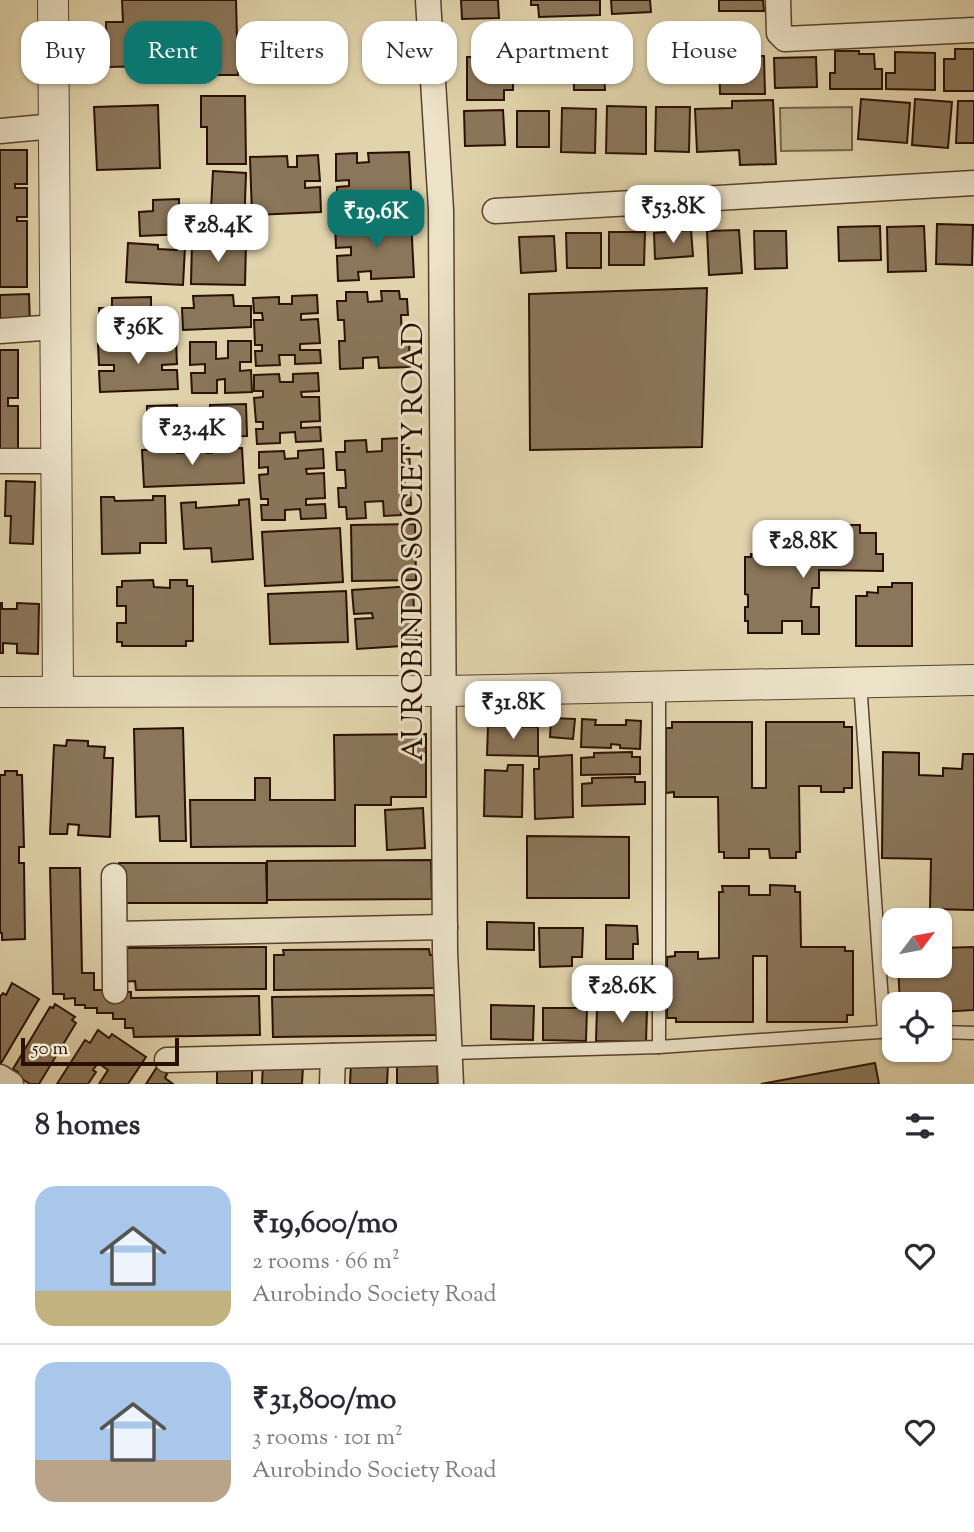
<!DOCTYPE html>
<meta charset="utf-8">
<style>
:root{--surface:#fff;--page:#f2f2f3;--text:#2b2b33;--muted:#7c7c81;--line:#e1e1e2;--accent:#0f766e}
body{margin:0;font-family:"Sorts Mill Goudy",serif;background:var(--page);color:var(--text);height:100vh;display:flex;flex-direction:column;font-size:26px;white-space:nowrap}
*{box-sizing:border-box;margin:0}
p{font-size:23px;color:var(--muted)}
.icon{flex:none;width:38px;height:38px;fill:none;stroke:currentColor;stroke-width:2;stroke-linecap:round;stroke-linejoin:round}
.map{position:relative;height:1084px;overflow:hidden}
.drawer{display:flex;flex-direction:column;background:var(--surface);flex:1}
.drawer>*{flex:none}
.hud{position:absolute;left:21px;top:21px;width:933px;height:63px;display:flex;gap:14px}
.needle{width:46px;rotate:58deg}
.controls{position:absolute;left:882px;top:908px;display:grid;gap:14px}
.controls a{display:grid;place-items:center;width:70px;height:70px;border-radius:14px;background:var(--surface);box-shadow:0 2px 5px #0004;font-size:35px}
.scale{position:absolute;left:21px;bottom:18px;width:158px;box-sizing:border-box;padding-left:7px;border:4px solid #2b1001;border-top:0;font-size:19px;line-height:24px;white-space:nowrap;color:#2b1001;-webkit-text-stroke:5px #ece3c9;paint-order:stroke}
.price{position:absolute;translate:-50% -60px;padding:0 16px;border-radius:14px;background:#fff;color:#222;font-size:23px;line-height:46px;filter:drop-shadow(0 2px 4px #0008)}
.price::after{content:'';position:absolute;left:50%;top:42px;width:21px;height:16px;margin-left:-10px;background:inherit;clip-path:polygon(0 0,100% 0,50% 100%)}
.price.selected{background:var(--accent);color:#fff}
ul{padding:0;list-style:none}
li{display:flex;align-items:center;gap:21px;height:175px;padding:0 35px}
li+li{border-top:2px solid var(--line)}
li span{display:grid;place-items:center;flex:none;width:196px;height:140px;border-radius:21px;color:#555}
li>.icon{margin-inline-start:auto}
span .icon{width:84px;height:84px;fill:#fffc;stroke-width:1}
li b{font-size:30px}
h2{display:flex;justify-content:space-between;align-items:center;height:84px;padding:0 35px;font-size:30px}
.tag{padding:0 24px;border-radius:21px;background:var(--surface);box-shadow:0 2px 5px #0004;font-size:24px;line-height:63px}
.tag.selected{background:var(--accent);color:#fff}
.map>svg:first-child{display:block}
.green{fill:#c2b38f;stroke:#766248;stroke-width:2}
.building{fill:#8a765a;stroke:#2b1001;stroke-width:2}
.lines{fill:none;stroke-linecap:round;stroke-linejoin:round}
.service-casing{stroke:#58412c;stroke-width:15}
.minor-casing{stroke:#58412c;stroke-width:27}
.tertiary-casing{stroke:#58412c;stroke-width:32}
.service{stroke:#ece3c9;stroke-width:12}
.minor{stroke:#ece3c9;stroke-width:24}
.tertiary{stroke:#ece3c9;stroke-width:30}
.labels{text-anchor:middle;stroke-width:6;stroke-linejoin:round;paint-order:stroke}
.street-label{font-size:30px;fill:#2b1001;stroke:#ece3c9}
</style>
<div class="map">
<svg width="974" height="1084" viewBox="0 0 974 1084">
<rect width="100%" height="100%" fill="#e1d4ac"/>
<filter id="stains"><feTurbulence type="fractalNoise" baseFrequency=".00286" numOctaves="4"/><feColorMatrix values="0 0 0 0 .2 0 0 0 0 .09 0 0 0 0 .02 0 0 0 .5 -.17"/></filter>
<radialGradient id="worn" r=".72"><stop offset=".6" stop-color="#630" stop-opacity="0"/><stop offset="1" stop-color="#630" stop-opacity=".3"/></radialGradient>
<!-- green -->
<polygon class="green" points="852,107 852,150 781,151 780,108"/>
<!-- building -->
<g class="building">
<polygon points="122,0 236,0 238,75 211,75 211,65 107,67 106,22 123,22"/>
<polygon points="461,0 498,0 499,18 462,19"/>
<polygon points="531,0 600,0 600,15 539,17 538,5 531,5"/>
<polygon points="611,0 650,0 651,12 612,14"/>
<polygon points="719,0 763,0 764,11 719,11"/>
<polygon points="955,49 974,49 974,91 944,91 944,59 955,59"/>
<polygon points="603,50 605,90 574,90 573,51"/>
<polygon points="835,51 859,51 859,54 874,54 875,69 882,69 882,89 830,89 830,73 835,73"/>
<polygon points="895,52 935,53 935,90 886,89 886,73 895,73"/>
<polygon points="719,56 764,56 765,94 720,94"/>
<polygon points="467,57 513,57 513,90 504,90 504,100 467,100"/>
<polygon points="816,57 817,87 775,88 774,58"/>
<polygon points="201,96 245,96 246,164 207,164 207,127 201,127"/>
<polygon points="861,99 910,103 907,143 858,139"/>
<polygon points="915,99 952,102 948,148 912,145"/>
<polygon points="773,100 776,164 740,165 739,150 697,152 695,109 732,108 732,101"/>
<polygon points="958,101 974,101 974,143 956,143"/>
<polygon points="158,105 160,168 97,170 94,107"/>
<polygon points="607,106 646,107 646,154 606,153"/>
<polygon points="656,107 690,107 689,152 655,151"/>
<polygon points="562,108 596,109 595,153 561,152"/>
<polygon points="503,110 505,145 465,146 464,111"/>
<rect x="517" y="111" width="32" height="36"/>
<polygon points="0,150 27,150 27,184 15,184 15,188 27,188 27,217 17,217 17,221 27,221 27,287 0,287"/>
<polygon points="409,152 412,207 337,209 337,187 349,186 349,180 336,181 336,154 357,153 357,163 369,162 368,153"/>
<polygon points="318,155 320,181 305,181 305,188 320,187 321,212 252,215 250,157 287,156 288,167 297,167 297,156"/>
<polygon points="213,171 246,173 244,230 210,228"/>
<polygon points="179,199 179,205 185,205 186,234 140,236 139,212 153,211 153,200"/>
<polygon points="411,220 414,277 371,279 371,271 358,272 359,280 338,281 337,256 351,255 351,247 336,248 335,224 358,223 358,231 369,230 369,222"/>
<polygon points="937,224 973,225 972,265 936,264"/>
<polygon points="880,226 881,260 839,261 838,227"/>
<polygon points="924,226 926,271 888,272 887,227"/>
<polygon points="691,230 693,256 655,259 654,233"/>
<polygon points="739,230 742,273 709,275 707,231"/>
<polygon points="754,231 786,231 787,268 755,269"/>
<polygon points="609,232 645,232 644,265 609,265"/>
<polygon points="566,233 601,233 601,268 567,268"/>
<polygon points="554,236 556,271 521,273 519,237"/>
<polygon points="192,242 217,242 217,246 238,247 238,243 246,243 245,285 191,284"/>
<polygon points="128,243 158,245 158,249 177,250 178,246 185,247 183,285 126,282"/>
<polygon points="707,288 702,447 530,450 529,294"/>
<polygon points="381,291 399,291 400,299 407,299 408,315 401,315 402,340 409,340 410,367 379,368 378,357 363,358 363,368 340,369 339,341 345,341 344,320 338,320 337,301 346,301 346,292 367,292 368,302 382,301"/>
<polygon points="29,294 30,326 0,327 0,295"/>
<polygon points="233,295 234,306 251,306 251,327 183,330 182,308 194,308 193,296"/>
<polygon points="317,295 318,313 301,314 301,320 318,319 320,343 300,344 300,350 320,350 321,363 295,364 295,355 279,355 280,365 256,366 255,351 262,351 262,345 255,345 254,320 263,320 262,313 254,313 253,298 279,297 279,304 292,304 292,296"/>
<polygon points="151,297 151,308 164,308 164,332 100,333 99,308 112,308 112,298"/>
<polygon points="176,341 177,364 162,365 162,370 177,370 178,389 100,392 99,371 114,371 114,365 99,365 98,344"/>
<polygon points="228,341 251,341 251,362 240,362 240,371 251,370 252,392 225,393 225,379 217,380 217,393 192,393 191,373 205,373 205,364 190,365 190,342 216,342 216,359 228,358"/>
<polygon points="0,350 18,350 18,398 8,398 8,406 18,406 18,450 0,450"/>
<polygon points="318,373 319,391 301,392 302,397 319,397 320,421 301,422 301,428 320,427 321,441 296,442 295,432 280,433 280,443 257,444 256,429 263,429 263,422 256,422 254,398 263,397 263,391 254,391 254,375 279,374 280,382 293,382 293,374"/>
<polygon points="246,404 247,436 147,438 147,406 177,405 177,410 210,410 210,405"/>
<polygon points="400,438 401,449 409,448 410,470 404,470 405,488 410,487 411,505 401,506 401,515 384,516 383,501 365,502 366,518 347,519 346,507 339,507 338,488 346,488 345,470 337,470 336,452 345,452 345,441 366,440 367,452 382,451 382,439"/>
<polygon points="242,448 244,483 144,487 142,450 177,449 177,453 183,453 183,450 206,449 207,453 212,453 212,449"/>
<polygon points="323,449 324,468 306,469 307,474 324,473 325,498 306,499 306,505 325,504 326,518 301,519 300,509 285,510 285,520 262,520 261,505 268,505 268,499 261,499 259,475 268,474 268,467 259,468 259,452 284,451 285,459 298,458 298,451"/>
<polygon points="6,481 35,482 33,544 10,543 11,516 5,516"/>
<polygon points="153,496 165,496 166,543 140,543 140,553 102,554 101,497 114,497 115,501 153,500"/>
<polygon points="249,499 253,559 212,562 211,548 184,549 181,503 196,502 196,508 239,505 239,500"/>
<polygon points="415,524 416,580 352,581 351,525"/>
<polygon points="839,525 860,525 860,533 876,533 876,554 883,554 883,571 819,570 819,588 812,588 811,607 819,607 819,634 802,634 802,621 782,621 782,633 748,633 748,621 745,621 745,607 748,607 748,595 745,594 745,557 751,557 751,554 765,554 765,558 771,558 771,565 791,565 791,558 804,558 804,562 817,562 818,542 824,542 824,532 839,532"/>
<polygon points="340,528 343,582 265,586 262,532"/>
<polygon points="153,580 154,587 170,588 170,580 187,580 187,586 193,586 193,641 186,641 186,646 122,646 122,642 117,642 117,623 126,623 126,606 117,606 117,587 122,587 122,581"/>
<polygon points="892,583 912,583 912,646 856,646 856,596 867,596 867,592 878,593 878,587 892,587"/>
<polygon points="413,586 414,612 399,613 399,618 415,617 417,645 357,649 355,619 373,618 372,613 354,614 352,590"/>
<polygon points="346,591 348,642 270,644 268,594"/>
<polygon points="0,603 2,603 2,609 17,609 17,603 39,604 38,654 17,653 17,644 3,643 3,653 0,653"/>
<polygon points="551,718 575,719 573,739 550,737"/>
<polygon points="582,719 596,720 595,725 626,725 626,720 641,721 640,749 620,748 620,745 611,744 611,748 581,747"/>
<polygon points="672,722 752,722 752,788 766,788 766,722 844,722 844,727 852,727 852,788 844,788 844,792 821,792 821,786 799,786 800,852 796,852 796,858 770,858 769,849 749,849 749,858 724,858 724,852 719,852 718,797 674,797 674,792 666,793 666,728 672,728"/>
<polygon points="488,726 538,727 538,756 487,755"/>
<polygon points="183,728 186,841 160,841 159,816 136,817 134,729"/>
<polygon points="426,734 426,797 391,797 391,805 355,805 355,846 191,847 190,800 255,800 255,778 270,778 270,800 335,800 334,735"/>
<polygon points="67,740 88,741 88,746 105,747 104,758 113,758 110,837 78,835 79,825 68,824 67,834 50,834 54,745 66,746"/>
<polygon points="632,752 632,757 640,757 640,774 581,775 581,758 594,757 594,753"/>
<polygon points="883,752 919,753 919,775 943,776 943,768 962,769 963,754 974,754 974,910 930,909 931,859 882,858"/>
<polygon points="572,755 573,817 535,819 534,769 539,769 539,757"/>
<polygon points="508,765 523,765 522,817 484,816 485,770 507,771"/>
<polygon points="5,771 17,771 17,775 22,775 24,847 19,847 19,863 24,863 25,939 2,940 2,933 0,933 0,775 5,775"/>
<polygon points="635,777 635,782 645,782 645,804 582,806 582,784 592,783 592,778"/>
<polygon points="423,808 425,848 387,850 385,810"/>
<polygon points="527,836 629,837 629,898 527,898"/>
<polygon points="431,860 432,899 267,900 267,861"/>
<polygon points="119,863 266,863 267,903 119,903"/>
<polygon points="50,868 80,868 82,973 94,973 94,990 112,990 112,992 131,992 131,998 259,996 260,1035 134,1037 133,1028 125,1028 125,1019 113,1019 113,1013 97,1013 97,1008 85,1008 85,1005 75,1005 75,998 64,999 64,994 53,994"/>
<polygon points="770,885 795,886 795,892 800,892 801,947 845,947 845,951 853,951 853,1015 847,1015 847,1022 767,1022 767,956 753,956 753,1022 676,1022 676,1018 667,1018 667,957 675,956 675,952 698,952 698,959 719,958 719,892 723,892 722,886 749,886 749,895 770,895"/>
<polygon points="487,922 534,923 534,950 487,949"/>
<polygon points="606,925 637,926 638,944 633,944 633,959 606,959"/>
<polygon points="539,928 583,928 582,957 572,957 572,966 540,967"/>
<polygon points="266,947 266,989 136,990 135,981 120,982 119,948"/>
<polygon points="974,947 974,1010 940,1012 940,1004 900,1004 898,966 940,966 940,948"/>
<polygon points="429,949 430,955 436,955 436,988 274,990 274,955 284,955 283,950"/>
<polygon points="12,983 39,999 0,1065 0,997 3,993 6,995"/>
<polygon points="437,995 437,1035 273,1037 272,997"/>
<polygon points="55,1004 75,1017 72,1020 76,1023 39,1084 30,1084 16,1075 18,1072 13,1069 50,1007 53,1008"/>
<polygon points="491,1005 534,1006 533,1040 491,1039"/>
<polygon points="543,1008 587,1008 586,1041 543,1040"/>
<polygon points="597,1008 647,1009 646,1042 596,1041"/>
<polygon points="98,1030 109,1038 112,1034 146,1057 128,1084 99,1084 108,1070 98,1063 93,1070 96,1072 88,1084 57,1084 85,1040 90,1043"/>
<polygon points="263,1063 303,1065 302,1084 262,1084"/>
<polygon points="351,1063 388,1064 387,1084 350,1084"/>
<polygon points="875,1063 879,1084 761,1084"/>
<polygon points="397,1064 437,1064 438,1084 397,1084"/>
<polygon points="157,1067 167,1074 165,1078 173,1084 146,1084"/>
<rect x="217" y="1068" width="35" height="16"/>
</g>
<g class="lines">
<defs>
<g id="service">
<polyline points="860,682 884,1031"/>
<polyline points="659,687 659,1047"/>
<polyline points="940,1032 974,1033"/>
<polyline points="451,1053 659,1047 894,1031"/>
</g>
<g id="minor">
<polyline points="428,0 441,210 445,952 451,1084"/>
<polyline points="778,0 779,33 785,39 974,30"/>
<polyline points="0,131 54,126"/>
<polyline points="495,211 974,183"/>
<polyline points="0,331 56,327"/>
<polyline points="0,461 56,461"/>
<polyline points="114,876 115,991"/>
<polyline points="115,934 445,927"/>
<polyline points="167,1060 451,1053"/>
<polyline points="0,1077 11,1084"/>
<polyline points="332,1084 333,1056"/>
</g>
<g id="tertiary">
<polyline points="53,0 58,691"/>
<polyline points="0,692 445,691 974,680"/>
</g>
</defs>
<!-- service casing -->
<use href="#service" class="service-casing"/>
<!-- minor casing -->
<use href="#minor" class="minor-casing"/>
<!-- tertiary casing -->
<use href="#tertiary" class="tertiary-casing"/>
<!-- service -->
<use href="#service" class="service"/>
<!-- minor -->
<use href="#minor" class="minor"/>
<!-- tertiary -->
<use href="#tertiary" class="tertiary"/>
</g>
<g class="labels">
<!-- street labels -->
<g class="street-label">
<text transform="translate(412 542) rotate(-90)" y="10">AUROBINDO SOCIETY ROAD</text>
</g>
</g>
<rect width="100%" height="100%" filter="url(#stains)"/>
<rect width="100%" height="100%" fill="url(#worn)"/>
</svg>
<div class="controls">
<a><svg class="needle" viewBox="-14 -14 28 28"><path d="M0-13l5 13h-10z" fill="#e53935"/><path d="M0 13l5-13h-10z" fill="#7c7c81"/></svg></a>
<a><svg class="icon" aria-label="locate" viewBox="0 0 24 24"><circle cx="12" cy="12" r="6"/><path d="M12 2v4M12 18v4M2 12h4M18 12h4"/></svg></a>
</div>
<div class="scale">50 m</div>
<b class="price" style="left:673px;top:245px">₹53.8K</b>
<b class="price selected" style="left:376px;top:250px">₹19.6K</b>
<b class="price" style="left:218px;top:264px">₹28.4K</b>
<b class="price" style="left:138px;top:366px">₹36K</b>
<b class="price" style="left:192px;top:467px">₹23.4K</b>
<b class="price" style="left:803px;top:580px">₹28.8K</b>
<b class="price" style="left:513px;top:741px">₹31.8K</b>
<b class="price" style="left:622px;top:1025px">₹28.6K</b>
<div class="hud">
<a class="tag">Buy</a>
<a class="tag selected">Rent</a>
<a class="tag">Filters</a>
<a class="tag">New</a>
<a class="tag">Apartment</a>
<a class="tag">House</a>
</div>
</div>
<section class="drawer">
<h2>8 homes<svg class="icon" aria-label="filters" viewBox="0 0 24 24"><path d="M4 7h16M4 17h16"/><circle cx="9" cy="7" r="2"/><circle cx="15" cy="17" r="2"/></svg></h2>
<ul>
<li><span style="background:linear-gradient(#a9c7e8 75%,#c2b280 0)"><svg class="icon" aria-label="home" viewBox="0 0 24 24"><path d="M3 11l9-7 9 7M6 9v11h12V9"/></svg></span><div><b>₹19,600/mo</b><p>2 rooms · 66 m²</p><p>Aurobindo Society Road</p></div><svg class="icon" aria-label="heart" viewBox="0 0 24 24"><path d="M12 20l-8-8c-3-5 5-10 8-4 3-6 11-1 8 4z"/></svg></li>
<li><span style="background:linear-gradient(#a9c7e8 70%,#b9a48a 0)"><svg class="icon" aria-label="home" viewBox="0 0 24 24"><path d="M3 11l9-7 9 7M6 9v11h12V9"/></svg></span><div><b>₹31,800/mo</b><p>3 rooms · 101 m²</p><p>Aurobindo Society Road</p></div><svg class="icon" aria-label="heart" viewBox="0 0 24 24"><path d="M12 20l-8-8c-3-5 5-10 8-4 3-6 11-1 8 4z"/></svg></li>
</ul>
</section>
